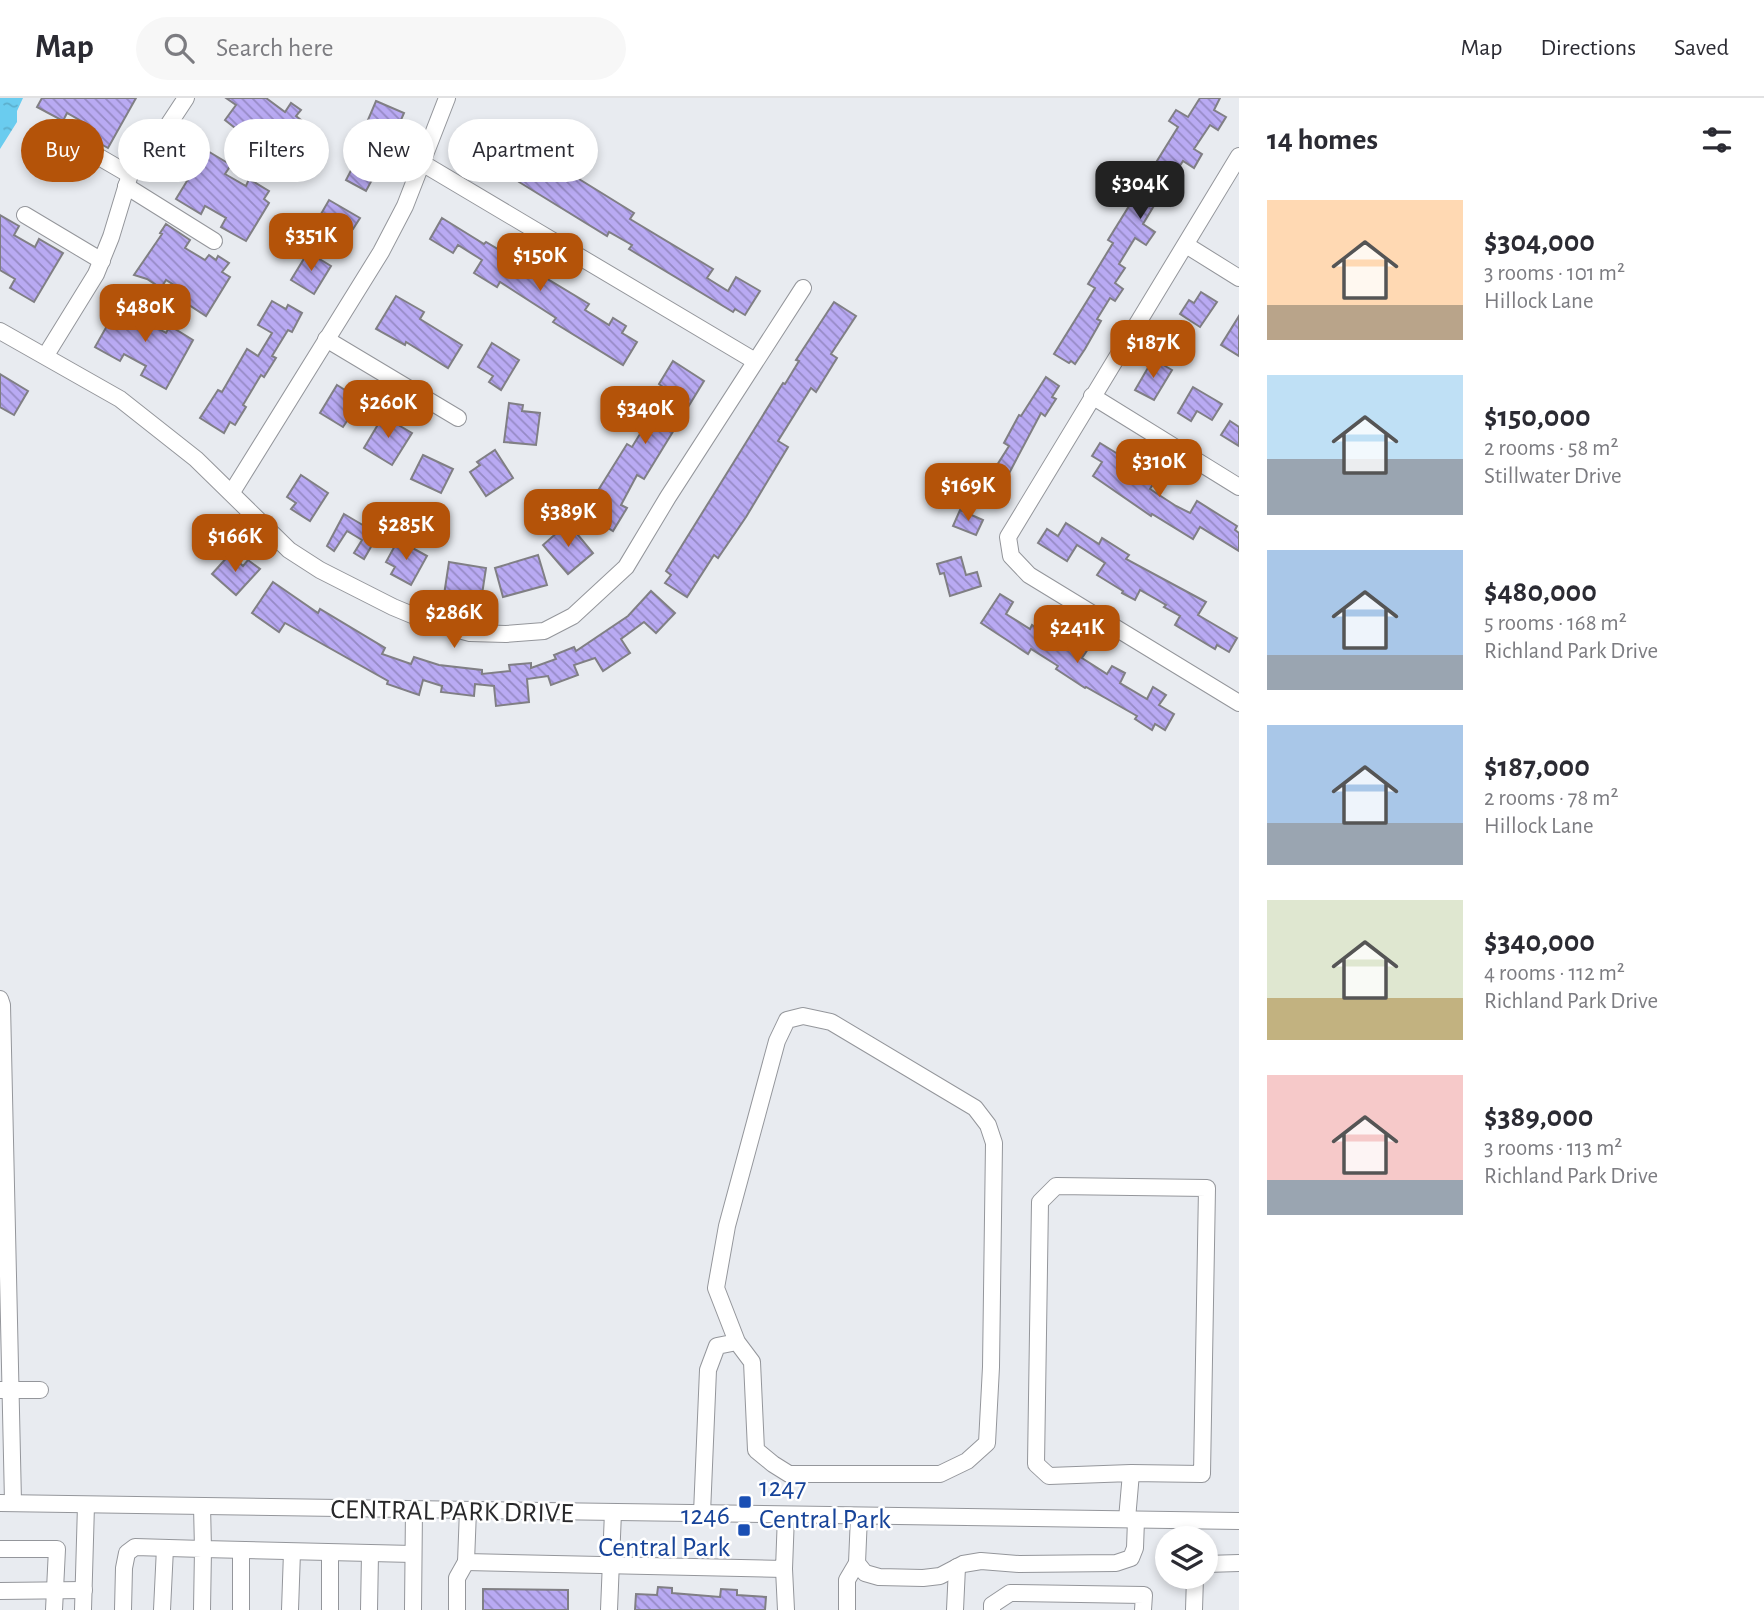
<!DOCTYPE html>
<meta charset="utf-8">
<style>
:root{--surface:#fff;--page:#f7f7f7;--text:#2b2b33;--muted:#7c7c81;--line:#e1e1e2;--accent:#b45309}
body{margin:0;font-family:"Alegreya Sans",sans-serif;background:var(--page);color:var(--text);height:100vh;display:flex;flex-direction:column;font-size:26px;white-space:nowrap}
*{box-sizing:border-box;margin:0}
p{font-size:23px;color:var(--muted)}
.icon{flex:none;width:38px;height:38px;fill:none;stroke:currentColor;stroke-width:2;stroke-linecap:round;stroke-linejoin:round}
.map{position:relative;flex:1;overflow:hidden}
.details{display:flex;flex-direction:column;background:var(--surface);width:525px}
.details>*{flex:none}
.hud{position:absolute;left:21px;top:21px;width:665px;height:63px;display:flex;gap:14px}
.buttons{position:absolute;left:1155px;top:1428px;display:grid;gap:14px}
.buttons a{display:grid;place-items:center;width:63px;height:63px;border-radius:50%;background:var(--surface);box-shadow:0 4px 10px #0003;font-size:35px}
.price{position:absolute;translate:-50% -60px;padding:0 16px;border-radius:14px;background:var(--accent);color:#fff;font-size:23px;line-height:46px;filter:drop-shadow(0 2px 4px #0008)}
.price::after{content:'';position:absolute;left:50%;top:42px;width:21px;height:16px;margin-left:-10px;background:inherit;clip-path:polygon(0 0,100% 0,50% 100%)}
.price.current{background:#222;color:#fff}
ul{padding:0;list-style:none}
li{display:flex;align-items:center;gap:21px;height:175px;padding:0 28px}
li span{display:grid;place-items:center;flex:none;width:196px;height:140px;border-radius:0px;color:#555}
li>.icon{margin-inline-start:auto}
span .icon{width:84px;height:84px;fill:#fffc;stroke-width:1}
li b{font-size:30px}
h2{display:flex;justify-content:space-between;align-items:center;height:84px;padding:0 28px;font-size:30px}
.pill{padding:0 24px;border-radius:32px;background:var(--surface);box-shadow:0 4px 10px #0003;font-size:24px;line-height:63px}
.pill.current{background:var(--accent);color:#fff}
header{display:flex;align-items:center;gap:42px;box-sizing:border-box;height:98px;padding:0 35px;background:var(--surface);border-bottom:2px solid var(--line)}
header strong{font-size:33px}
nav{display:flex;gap:38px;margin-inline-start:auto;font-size:24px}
.search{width:490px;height:63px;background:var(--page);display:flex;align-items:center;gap:18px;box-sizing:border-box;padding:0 24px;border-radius:38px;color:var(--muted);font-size:26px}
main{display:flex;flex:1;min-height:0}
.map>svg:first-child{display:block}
.water{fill:url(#water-ripples)}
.building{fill:url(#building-back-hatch);stroke:#807f84;stroke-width:2}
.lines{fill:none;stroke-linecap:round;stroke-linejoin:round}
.minor-casing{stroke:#94969b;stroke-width:18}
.minor{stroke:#fff;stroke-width:16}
.transit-dot{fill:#1a4fb4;stroke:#fff;stroke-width:2.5}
.labels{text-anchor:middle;stroke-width:5;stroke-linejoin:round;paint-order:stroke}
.transit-label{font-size:28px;fill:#164399;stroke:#fff;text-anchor:start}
.street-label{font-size:28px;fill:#28282a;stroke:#fff}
</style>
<header>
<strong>Map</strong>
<div class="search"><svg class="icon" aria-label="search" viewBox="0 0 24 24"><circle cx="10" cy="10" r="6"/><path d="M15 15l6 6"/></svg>Search here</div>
<nav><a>Map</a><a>Directions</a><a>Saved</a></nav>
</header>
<main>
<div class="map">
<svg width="1239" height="1512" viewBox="0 0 1239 1512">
<defs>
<pattern id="water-ripples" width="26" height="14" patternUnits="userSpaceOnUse" patternTransform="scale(1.75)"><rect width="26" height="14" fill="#6accef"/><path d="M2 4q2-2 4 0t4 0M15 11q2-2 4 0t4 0" fill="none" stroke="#5cafcd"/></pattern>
<pattern id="building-back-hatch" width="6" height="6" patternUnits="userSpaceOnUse" patternTransform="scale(1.75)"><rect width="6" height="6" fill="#b9aaf3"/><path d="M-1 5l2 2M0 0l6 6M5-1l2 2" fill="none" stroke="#968ac5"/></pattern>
</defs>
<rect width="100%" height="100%" fill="#e8ebf0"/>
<!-- water -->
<polygon class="water" points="0,0 23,0 17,13 17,24 0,51"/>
<!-- building -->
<g class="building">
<polygon points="42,0 136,0 108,50 83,36 88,27 67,15 63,23 37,9"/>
<polygon points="226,0 266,0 285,14 291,5 301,12 296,18 306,26 282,62 246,33 240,42 231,36 235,30 225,22 236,7"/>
<polygon points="1200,0 1220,0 1214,12 1226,19 1218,32 1210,27 1194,51 1202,56 1194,70 1183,63 1167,88 1178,95 1170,108 1158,101 1143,126 1155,134 1146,147 1135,140 1119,166 1125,170 1115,185 1123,191 1115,203 1110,200 1097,221 1101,223 1085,251 1075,266 1071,263 1069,265 1054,256 1095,190 1088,186 1113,145 1108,142 1178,29 1169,23 1176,12 1188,19"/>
<polygon points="376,3 404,15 393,40 365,29"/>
<polygon points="482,24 510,41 508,44 562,78 566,73 634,115 630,121 713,171 707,180 728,193 736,179 760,193 745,217 735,211 733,214 629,151 632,147 609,134 607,138 519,84 520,82 495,66 493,69 476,58 479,54 468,47"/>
<polygon points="206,52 231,67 225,76 246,88 249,81 269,93 264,101 269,105 246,143 221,129 226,120 205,108 201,116 176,101"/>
<polygon points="359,57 383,70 377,80 374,78 366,93 346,82"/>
<polygon points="329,102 360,120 353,131 349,129 340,146 313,130"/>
<polygon points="0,117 19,128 14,137 35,149 39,141 63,155 34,204 10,190 15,181 0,172"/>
<polygon points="442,120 484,146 486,144 589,206 585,212 609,227 613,220 626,228 622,235 637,244 623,267 553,224 556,220 500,184 497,189 474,175 482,162 458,147 453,155 430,141"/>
<polygon points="166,126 190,142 185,150 205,162 209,157 216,162 218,158 229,165 222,174 230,179 206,218 183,203 185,194 166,182 161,190 147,181 134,177 162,136 160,135"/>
<polygon points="308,154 331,168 314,196 291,182"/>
<polygon points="1201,194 1217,204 1200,229 1180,216 1189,202 1194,205"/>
<polygon points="396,198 424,214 420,221 462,247 448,270 406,244 405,247 376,231"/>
<polygon points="272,203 286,211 288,207 302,215 292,234 288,232 272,258 276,260 264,279 261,277 243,307 246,309 235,327 230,324 224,335 200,320 218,292 222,294 247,251 258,258 272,235 258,227"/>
<polygon points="130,204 141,210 139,214 147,218 144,223 166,235 170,228 193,242 166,291 141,277 146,268 124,256 120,263 95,249 117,210 124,214"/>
<polygon points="834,204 856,218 831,256 837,260 816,294 811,290 778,343 788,349 746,419 718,460 714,457 687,499 665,485 671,477 666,473 783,285 785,286 799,263 796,262"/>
<polygon points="1239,218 1239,258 1221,247"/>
<polygon points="492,245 519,262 501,292 489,284 493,278 478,269"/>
<polygon points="1153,261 1172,272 1154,302 1135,292"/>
<polygon points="673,263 704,283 644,381 637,377 621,407 627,410 613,433 584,415 627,346 632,349 667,292 659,286"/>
<polygon points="0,276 28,293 14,317 0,309"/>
<polygon points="1046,279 1059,288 1052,299 1056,301 1045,318 1041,315 1005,383 992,375 1009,348 1004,345 1019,317 1021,318"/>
<polygon points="337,287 366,305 356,320 351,317 343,329 320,315"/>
<polygon points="1193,289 1222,306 1212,322 1197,313 1191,323 1178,315"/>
<polygon points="509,305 523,307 522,313 540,315 536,347 504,344"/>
<polygon points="383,318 412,335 392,367 364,350"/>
<polygon points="1230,323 1239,329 1239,348 1221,337"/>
<polygon points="1100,345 1157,380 1150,391 1176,408 1190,415 1197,403 1237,428 1235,432 1239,435 1239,453 1200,429 1193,441 1152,416 1151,418 1093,378 1102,364 1092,358"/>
<polygon points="495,352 513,380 486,398 470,374 480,367 477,364"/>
<polygon points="423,357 453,371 441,395 411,381"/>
<polygon points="301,377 328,395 310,423 291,411 296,405 287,399"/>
<polygon points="960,412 983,422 976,437 953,428"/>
<polygon points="344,416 373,433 367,444 372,447 364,461 354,455 362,442 347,433 334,453 327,448"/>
<polygon points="568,425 593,455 568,476 543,447"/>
<polygon points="1066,425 1099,446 1102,440 1129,457 1126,461 1206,504 1198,517 1237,540 1229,554 1217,547 1215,551 1175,527 1180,518 1164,509 1166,507 1140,492 1135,502 1122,495 1123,493 1097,477 1105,465 1077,447 1067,463 1038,445 1047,431 1058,438"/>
<polygon points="398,442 427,458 411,487 391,476 395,469 386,464"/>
<polygon points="230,456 243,468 248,462 260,471 236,497 212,476"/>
<polygon points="538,457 547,487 503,499 495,470"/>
<polygon points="961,459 966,477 977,474 981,488 950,498 944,475 940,476 937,466"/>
<polygon points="449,464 486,470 481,503 444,497"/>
<polygon points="273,484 318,515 320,511 385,550 382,556 411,566 414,559 439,567 482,572 482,576 510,573 509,567 531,565 531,570 556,561 554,557 574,549 576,553 628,518 651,493 675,515 656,535 644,524 621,541 630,555 603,573 595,560 574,567 578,577 551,587 548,578 527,581 529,604 496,608 494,588 475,586 474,598 441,594 442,588 423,582 419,597 387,586 388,583 285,525 279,534 252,515"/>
<polygon points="1000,496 1013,504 1006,516 1030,531 1032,527 1047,537 1053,529 1088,551 1082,560 1107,576 1112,568 1125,575 1120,585 1147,601 1153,589 1166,597 1159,607 1174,616 1165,632 1155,626 1152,632 1135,621 1137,618 1086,589 1085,590 1056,571 1058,568 1031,551 1028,556 981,525"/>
<polygon points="658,1489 672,1490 672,1495 720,1499 721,1491 737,1492 737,1497 766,1499 765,1512 635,1512 636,1496 657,1497"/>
<polygon points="483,1491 568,1492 568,1512 483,1512"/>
</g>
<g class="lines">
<defs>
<g id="minor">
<polyline points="70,42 130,77"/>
<polyline points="1239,58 1008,439 1011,458 1029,477 1239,605"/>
<polyline points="422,65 755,263"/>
<polyline points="126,88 214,143"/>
<polyline points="25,117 102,163"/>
<polyline points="1186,147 1239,180"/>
<polyline points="0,233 120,301 196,361 289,452 320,472 393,509 429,524 470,535 506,536 544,533 573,518 626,469 668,399 803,190"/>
<polyline points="326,241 458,320"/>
<polyline points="46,257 96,176 111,139 131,73 159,41 186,0"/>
<polyline points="1092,298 1239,389"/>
<polyline points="232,394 381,154 405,108 447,0"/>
<polyline points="0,901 2,907 13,1404"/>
<polyline points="1,1292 40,1292"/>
<polyline points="0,1405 1239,1423"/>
<polyline points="202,1408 203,1451 413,1456"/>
<polyline points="468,1412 466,1464 784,1471 786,1417"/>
<polyline points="702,1415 708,1272 717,1248 737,1244 752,1264 756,1352 773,1366 789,1376 940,1376 967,1363 987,1345 991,1269 994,1045 988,1027 975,1010 831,924 803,918 787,922 777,943 727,1128 716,1190 737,1244"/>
<polyline points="859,1418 857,1465 865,1475 879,1479 923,1480 940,1478 963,1466 981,1463 1019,1466 1116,1465 1131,1460 1135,1450 1136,1422"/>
<polyline points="1127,1421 1131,1375 1202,1376 1207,1090 1056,1088 1040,1104 1036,1366 1049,1378 1131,1375"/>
<polyline points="0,1451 57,1451 54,1512"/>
<polyline points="330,1455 330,1512"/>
<polyline points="1206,1466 1239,1465"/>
<polyline points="784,1471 786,1512"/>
<polyline points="0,1493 84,1492"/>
<polyline points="83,1512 86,1407"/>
<polyline points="123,1512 124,1470 127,1455 135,1449 203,1451 202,1512"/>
<polyline points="162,1512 165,1450"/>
<polyline points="241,1512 241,1452"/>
<polyline points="290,1512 292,1454"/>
<polyline points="369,1512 370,1456"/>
<polyline points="413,1512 414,1411"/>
<polyline points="457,1512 457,1480 466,1464"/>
<polyline points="609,1512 613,1414"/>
<polyline points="847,1512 847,1482 857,1465"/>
<polyline points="955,1512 957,1469"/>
<polyline points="992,1512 992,1507 1010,1495 1144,1497 1143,1512"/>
<polyline points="1194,1512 1195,1479"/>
</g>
</defs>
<!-- minor casing -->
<use href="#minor" class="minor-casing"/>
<!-- minor -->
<use href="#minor" class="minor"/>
</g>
<!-- markers -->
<g class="transit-dot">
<rect x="738" y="1397" width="14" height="14" rx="3.5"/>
<rect x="737" y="1425" width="14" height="14" rx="3.5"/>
</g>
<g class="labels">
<!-- transit labels -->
<g class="transit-label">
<text x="759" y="1398">1247<tspan x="759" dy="32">Central Park</tspan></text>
<text x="730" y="1426" text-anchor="end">1246<tspan x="730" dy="32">Central Park</tspan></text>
</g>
<!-- street labels -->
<g class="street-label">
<text transform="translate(452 1412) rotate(1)" y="10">CENTRAL PARK DRIVE</text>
</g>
</g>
</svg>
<div class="buttons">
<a><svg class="icon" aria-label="layers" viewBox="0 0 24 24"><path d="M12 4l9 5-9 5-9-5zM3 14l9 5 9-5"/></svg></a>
</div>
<b class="price current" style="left:1140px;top:123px">$304K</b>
<b class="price" style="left:311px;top:175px">$351K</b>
<b class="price" style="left:540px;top:195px">$150K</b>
<b class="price" style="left:145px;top:246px">$480K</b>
<b class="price" style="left:1153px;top:282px">$187K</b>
<b class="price" style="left:388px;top:342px">$260K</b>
<b class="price" style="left:645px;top:348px">$340K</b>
<b class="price" style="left:1159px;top:401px">$310K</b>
<b class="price" style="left:968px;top:425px">$169K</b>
<b class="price" style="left:568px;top:451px">$389K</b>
<b class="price" style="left:406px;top:464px">$285K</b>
<b class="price" style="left:235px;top:476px">$166K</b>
<b class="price" style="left:454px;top:552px">$286K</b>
<b class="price" style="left:1077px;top:567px">$241K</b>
<div class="hud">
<a class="pill current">Buy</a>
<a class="pill">Rent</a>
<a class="pill">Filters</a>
<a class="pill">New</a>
<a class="pill">Apartment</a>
</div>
</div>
<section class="details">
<h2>14 homes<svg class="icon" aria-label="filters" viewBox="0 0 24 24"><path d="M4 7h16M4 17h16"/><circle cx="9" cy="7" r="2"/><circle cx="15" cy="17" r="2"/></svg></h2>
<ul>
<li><span style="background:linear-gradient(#ffd9b3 75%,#b9a48a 0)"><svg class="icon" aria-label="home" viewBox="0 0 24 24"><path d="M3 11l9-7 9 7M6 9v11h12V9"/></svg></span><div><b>$304,000</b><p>3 rooms · 101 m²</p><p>Hillock Lane</p></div></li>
<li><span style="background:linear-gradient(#bfe0f5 60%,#9aa5b1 0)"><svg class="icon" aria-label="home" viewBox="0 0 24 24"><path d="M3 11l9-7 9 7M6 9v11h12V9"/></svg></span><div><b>$150,000</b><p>2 rooms · 58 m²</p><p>Stillwater Drive</p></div></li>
<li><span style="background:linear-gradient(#a9c7e8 75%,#9aa5b1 0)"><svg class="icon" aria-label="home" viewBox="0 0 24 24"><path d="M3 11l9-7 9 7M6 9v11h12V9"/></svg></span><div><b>$480,000</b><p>5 rooms · 168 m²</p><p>Richland Park Drive</p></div></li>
<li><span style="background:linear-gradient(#a9c7e8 70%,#9aa5b1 0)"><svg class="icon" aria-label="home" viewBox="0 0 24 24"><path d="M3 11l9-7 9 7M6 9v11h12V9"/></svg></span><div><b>$187,000</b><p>2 rooms · 78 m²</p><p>Hillock Lane</p></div></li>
<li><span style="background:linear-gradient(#dfe7d0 70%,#c2b280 0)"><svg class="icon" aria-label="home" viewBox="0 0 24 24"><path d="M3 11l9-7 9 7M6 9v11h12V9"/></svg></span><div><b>$340,000</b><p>4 rooms · 112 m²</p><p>Richland Park Drive</p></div></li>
<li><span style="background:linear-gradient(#f6c9c9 75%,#9aa5b1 0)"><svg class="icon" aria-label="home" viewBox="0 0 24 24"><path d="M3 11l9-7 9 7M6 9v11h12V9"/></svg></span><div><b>$389,000</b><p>3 rooms · 113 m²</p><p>Richland Park Drive</p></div></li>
</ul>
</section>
</main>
